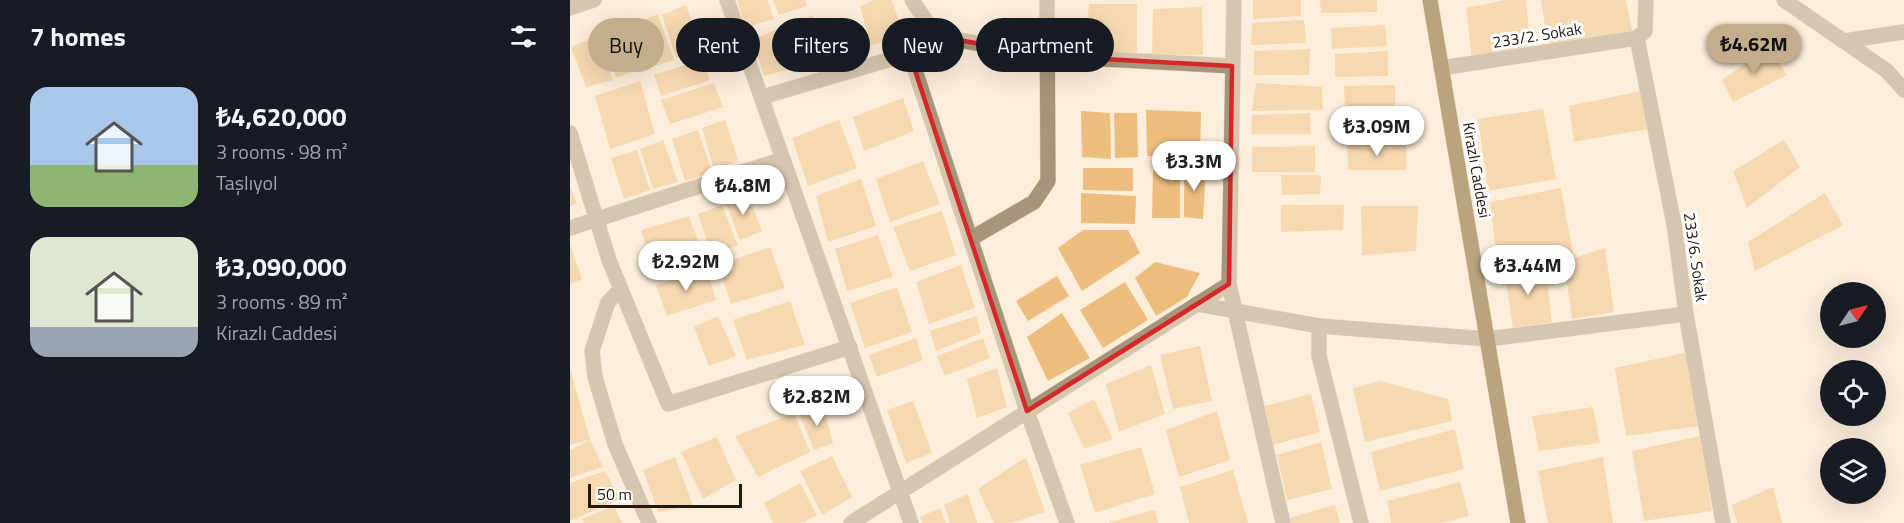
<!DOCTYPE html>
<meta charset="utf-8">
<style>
:root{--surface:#171b24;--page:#20242c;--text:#f1f3f6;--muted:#9ea1a6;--accent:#c4ad8d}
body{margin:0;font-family:"Titillium Web",sans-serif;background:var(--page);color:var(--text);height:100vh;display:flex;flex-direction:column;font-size:22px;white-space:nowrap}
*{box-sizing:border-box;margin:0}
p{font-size:20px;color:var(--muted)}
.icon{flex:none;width:33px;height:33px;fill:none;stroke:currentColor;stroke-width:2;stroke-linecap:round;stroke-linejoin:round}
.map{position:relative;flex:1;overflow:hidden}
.panel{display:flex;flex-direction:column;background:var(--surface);width:570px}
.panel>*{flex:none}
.banner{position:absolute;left:18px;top:18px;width:570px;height:54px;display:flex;gap:12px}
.needle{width:39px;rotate:55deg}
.buttons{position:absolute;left:1250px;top:282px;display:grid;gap:12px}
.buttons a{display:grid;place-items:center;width:66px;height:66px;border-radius:50%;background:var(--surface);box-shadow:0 6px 24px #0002;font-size:30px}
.scale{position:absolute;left:18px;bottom:15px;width:154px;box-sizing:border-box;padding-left:6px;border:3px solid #22190e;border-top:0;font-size:16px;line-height:21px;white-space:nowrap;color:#22190e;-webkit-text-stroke:4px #fff;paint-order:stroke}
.price{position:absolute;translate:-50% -51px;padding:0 14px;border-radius:21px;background:#fff;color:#222;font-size:20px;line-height:39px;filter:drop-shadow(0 2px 3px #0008)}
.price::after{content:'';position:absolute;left:50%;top:36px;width:18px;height:14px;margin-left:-9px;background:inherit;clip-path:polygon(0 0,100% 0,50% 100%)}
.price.active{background:var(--accent);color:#111}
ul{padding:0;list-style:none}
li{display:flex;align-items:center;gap:18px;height:150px;padding:0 30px}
li span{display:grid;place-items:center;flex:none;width:168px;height:120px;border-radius:18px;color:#555}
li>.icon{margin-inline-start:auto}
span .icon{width:72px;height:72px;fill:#fffc;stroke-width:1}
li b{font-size:26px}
h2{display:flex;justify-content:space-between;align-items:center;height:72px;padding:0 30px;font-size:26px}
.pill{padding:0 21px;border-radius:27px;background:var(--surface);box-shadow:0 6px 24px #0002;font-size:21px;line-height:54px}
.pill.active{background:var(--accent);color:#111}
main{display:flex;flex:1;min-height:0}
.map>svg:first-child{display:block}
.building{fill:#edbd7e}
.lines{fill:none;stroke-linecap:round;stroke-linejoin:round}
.minor-casing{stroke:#daccba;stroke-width:16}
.major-casing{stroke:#daccba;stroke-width:16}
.minor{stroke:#a6957a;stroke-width:15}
.major{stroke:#674b0e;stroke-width:15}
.marked{fill:none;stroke:#d62828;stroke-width:4.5;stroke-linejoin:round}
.labels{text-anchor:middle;stroke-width:6;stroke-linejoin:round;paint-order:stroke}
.street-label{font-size:16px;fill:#22190e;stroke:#fff}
</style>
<main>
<section class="panel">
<h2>7 homes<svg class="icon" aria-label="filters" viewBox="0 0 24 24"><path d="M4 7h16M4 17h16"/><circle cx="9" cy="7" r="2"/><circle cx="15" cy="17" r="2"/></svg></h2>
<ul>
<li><span style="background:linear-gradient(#a9c7e8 65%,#8fb573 0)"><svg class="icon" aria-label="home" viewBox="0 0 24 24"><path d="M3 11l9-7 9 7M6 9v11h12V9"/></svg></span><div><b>₺4,620,000</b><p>3 rooms · 98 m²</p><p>Taşlıyol</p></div></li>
<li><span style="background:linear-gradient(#dfe7d0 75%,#9aa5b1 0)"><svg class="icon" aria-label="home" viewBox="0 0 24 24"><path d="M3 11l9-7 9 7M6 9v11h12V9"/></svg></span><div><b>₺3,090,000</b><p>3 rooms · 89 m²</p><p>Kirazlı Caddesi</p></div></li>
</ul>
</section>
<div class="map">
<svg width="1334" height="523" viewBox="0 0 1334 523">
<rect width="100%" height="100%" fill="#fdeedb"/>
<!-- building -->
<g class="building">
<polygon points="167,0 197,0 204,19 176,27"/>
<polygon points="203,0 235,0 237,6 209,15"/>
<polygon points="304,0 322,0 333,34 301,46 290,6"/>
<polygon points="683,0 731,0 731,16 683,19"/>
<polygon points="750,0 807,0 807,12 751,13"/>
<polygon points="935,0 956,0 961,53 902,59 896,8"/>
<polygon points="971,0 1056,0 1063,35 979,51"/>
<polygon points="519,4 567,4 567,55 515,56"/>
<polygon points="116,5 131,48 106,58 92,15"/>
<polygon points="632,7 633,55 582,56 583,9"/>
<polygon points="88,14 104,60 78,68 64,24"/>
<polygon points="243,15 256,54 227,64 216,25"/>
<polygon points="734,20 736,43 681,45 682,23"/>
<polygon points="815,25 817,46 762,49 761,28"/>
<polygon points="53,27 67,70 46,78 31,34"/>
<polygon points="211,28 224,68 194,76 182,39"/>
<polygon points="28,36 43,80 16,87 1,47"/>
<polygon points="1199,47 1217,75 1163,102 1152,80"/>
<polygon points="740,49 739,75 684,75 684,51"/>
<polygon points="818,51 818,76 765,77 765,54"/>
<polygon points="133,59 140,80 91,96 84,75"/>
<polygon points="70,81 85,134 40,149 25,96"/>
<polygon points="144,83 153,107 100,124 91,100"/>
<polygon points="686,83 752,87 753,110 682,111"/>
<polygon points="825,85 825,108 775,108 774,86"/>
<polygon points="1071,91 1078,129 1004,142 999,106"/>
<polygon points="333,98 344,131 294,151 283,117"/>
<polygon points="973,109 986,179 918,191 908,119"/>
<polygon points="576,110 631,112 630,160 577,156"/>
<polygon points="511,111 540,113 541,159 512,157"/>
<polygon points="773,112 830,113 832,137 773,137"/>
<polygon points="544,113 567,113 568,157 545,158"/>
<polygon points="740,113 741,134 681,134 682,115"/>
<polygon points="155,120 168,160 144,170 132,128"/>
<polygon points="269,120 287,168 238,186 222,138"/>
<polygon points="128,130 142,172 115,181 102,139"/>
<polygon points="93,140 108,182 83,189 70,149"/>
<polygon points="1214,140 1230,167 1177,208 1163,171"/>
<polygon points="777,144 836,144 836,170 778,170"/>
<polygon points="745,146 745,172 682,172 682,147"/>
<polygon points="67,150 80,190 54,199 41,158"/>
<polygon points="353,161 370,204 320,222 306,179"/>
<polygon points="513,168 563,168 563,191 513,190"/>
<polygon points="614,168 636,168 633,219 614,217"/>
<polygon points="610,170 610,218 582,218 583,171"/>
<polygon points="711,175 751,175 750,194 712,195"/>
<polygon points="291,179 306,226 258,242 246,196"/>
<polygon points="0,187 7,204 0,206"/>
<polygon points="991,188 1003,254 928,269 920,202"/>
<polygon points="177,192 192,231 170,240 155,200"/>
<polygon points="511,193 566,196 565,224 511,223"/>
<polygon points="1255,193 1273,225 1185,271 1178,242"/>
<polygon points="152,205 168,246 141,253 128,214"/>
<polygon points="711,205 774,205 773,230 711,232"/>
<polygon points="791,206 848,206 846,251 792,255"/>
<polygon points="372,211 386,255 340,271 323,227"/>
<polygon points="119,216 133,254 82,270 71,230"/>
<polygon points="513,230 558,230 570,253 512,291 488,248"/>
<polygon points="308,235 323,277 277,291 265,249"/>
<polygon points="0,244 12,279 0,284"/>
<polygon points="200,247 215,288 161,304 148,265"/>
<polygon points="1035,248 1044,312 1002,319 994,261"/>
<polygon points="585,262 630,273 617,297 586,316 565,278"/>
<polygon points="975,264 982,322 943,328 934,269"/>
<polygon points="391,265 405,308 359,324 346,282"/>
<polygon points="137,269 146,300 97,316 86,285"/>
<polygon points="487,276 499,296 458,321 446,301"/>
<polygon points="555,282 578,320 533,348 510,310"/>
<polygon points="327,287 342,332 295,348 280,303"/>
<polygon points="220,301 235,345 177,360 163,320"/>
<polygon points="492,313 520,358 478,381 457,337"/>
<polygon points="148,316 166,356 139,366 124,327"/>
<polygon points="406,316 411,333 366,351 360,331"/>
<polygon points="346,338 353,360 307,377 299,355"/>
<polygon points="413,338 420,358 375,376 367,356"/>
<polygon points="630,346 642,401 603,409 590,355"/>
<polygon points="1118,352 1129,426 1056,436 1045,368"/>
<polygon points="581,365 595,414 549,432 536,384"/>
<polygon points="0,368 20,440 33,467 0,478 0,450 20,440 0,445"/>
<polygon points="427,368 437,407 407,418 397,379"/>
<polygon points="810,381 878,399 882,421 795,442 783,388"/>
<polygon points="741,394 750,432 703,445 695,406"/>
<polygon points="524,399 543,439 514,449 498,413"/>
<polygon points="343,401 362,453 336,463 317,410"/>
<polygon points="253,405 263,443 244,450 229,413"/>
<polygon points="1023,407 1030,443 969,451 962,416"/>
<polygon points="647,411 660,460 609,477 596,430"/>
<polygon points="224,413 240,452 188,477 165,436"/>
<polygon points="885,429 894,469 810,491 801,452"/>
<polygon points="1130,436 1142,511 1074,521 1062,451"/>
<polygon points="147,437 166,480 133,499 111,452"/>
<polygon points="751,442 762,489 717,500 707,455"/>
<polygon points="571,447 585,494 525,513 510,465"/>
<polygon points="262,456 282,497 252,515 230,471"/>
<polygon points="105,457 123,506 88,512 73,470"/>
<polygon points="456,457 475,512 441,523 424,523 408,489"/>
<polygon points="1033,457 1043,523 978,523 968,471"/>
<polygon points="663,470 678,523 619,523 610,487"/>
<polygon points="35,471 50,499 0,521 0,483"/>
<polygon points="890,482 899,516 872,523 821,523 817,501"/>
<polygon points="230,483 247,516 230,523 203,523 194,503"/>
<polygon points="1203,487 1212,523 1167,523 1162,505"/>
<polygon points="398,494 407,523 380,523 374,505"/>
<polygon points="765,505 770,523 720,523 719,518"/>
<polygon points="44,506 52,523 14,523 12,519"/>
<polygon points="370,508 376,523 352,523 350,517"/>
<polygon points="585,510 588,523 539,523 539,522"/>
</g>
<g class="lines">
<defs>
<g id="minor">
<polyline points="157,0 341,523"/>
<polyline points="342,0 366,36 478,56 662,66"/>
<polyline points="664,0 659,284 713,523"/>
<polyline points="1076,0 1075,31 1067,38 1104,224 1116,314 1153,523"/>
<polyline points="1214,0 1317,71 1334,90"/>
<polyline points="0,8 24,0"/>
<polyline points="1274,41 1334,32"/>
<polyline points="341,58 457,411 497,523"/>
<polyline points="871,68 1067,38"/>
<polyline points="192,97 325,58 341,58 366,36"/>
<polyline points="0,133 39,260 98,404 280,347"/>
<polyline points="0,228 213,159"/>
<polyline points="402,238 464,202 478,181 477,0"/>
<polyline points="51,289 38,302 22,351 25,377 45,444 79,523"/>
<polyline points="627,304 749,326 917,339 1116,314"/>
<polyline points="749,326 749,356 791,523"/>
<polyline points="281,523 659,284"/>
</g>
<polyline id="major" points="860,0 948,523"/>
</defs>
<!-- minor casing -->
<use href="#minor" class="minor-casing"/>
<!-- major casing -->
<use href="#major" class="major-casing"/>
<!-- minor -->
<use href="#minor" class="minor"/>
<!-- major -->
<use href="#major" class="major"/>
</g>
<!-- marked area -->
<path d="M0 0H1334V523H0ZM366,36l112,20 184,10 -3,218 -202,127 -116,-353z" fill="#fdeedb" fill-opacity=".55" fill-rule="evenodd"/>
<path class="marked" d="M366,36l112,20 184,10 -3,218 -202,127 -116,-353z"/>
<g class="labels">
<!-- street labels -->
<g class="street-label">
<text transform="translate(967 35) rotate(-9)" y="6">233/2. Sokak</text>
<text transform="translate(907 170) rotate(80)" y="6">Kirazlı Caddesi</text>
<text transform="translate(1126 257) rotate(82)" y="6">233/6. Sokak</text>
</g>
</g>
</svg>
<div class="buttons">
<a><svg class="needle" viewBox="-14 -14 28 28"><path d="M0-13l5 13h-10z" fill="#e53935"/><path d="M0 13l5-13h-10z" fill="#9ea1a6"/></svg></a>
<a><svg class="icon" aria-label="locate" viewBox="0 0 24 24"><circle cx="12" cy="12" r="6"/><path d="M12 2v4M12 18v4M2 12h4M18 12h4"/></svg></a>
<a><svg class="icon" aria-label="layers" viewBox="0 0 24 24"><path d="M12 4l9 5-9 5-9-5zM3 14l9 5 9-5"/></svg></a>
</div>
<div class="scale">50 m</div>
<b class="price active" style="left:1184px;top:75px">₺4.62M</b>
<b class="price" style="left:807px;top:157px">₺3.09M</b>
<b class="price" style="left:624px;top:192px">₺3.3M</b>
<b class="price" style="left:173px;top:216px">₺4.8M</b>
<b class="price" style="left:116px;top:292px">₺2.92M</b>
<b class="price" style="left:958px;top:296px">₺3.44M</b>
<b class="price" style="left:247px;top:427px">₺2.82M</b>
<div class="banner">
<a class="pill active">Buy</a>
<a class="pill">Rent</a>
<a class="pill">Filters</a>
<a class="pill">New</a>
<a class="pill">Apartment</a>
</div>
</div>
</main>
